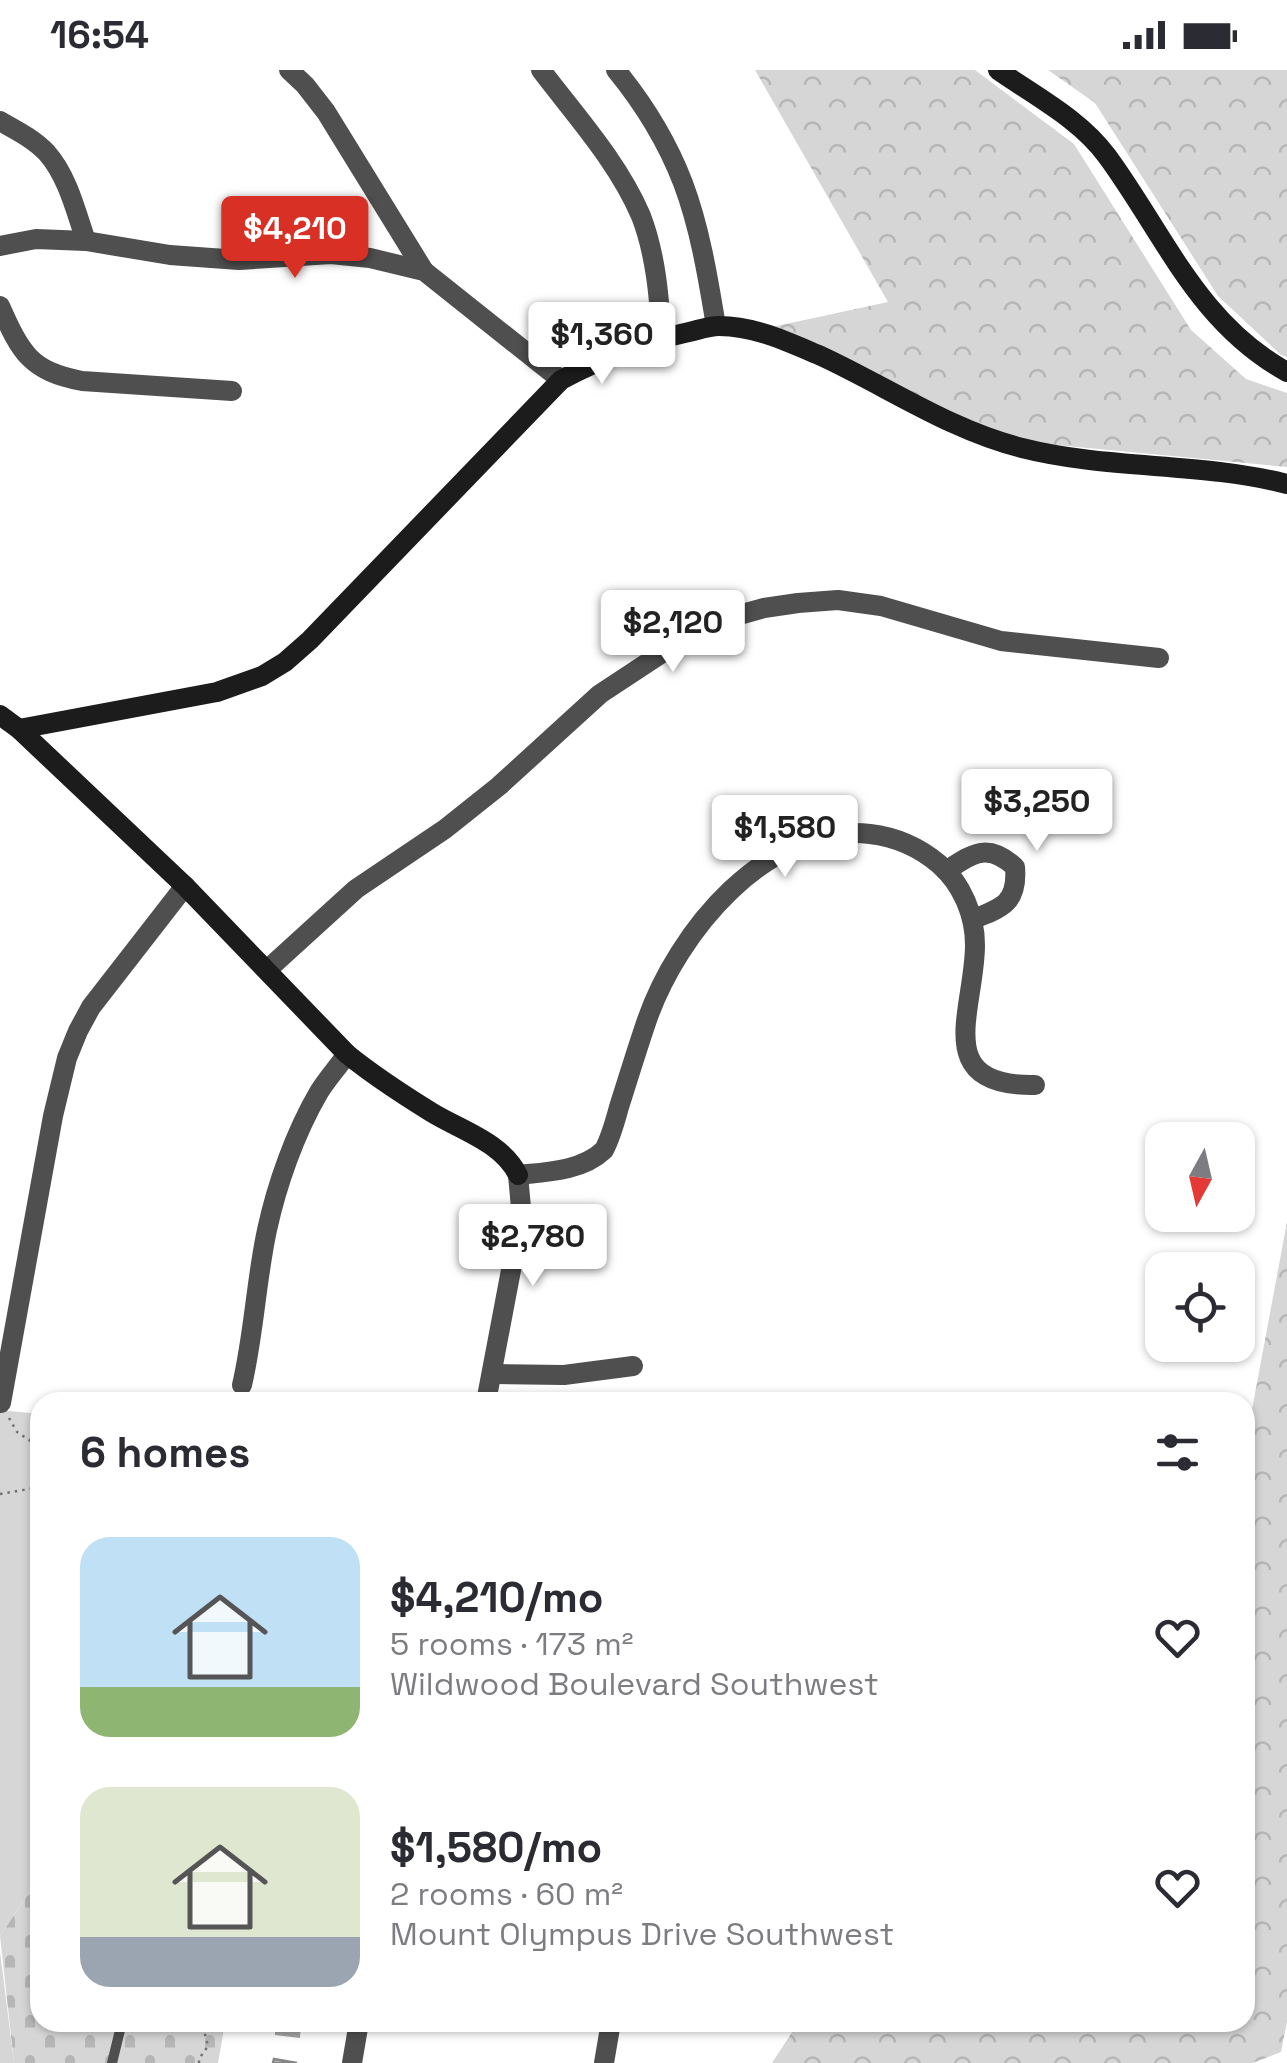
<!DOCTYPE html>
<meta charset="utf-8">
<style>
:root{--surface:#fff;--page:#f7f7f7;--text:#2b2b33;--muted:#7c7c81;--accent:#d93025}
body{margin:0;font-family:"Space Grotesk",sans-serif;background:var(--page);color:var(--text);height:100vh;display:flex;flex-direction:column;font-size:38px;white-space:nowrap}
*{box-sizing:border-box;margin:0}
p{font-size:32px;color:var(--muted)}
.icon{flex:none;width:55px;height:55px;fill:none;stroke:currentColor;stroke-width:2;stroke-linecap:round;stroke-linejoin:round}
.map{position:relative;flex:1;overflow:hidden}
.details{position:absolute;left:30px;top:1322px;width:1225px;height:640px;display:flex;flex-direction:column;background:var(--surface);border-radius:30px;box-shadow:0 2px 8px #0004}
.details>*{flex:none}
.needle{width:65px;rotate:188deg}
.tools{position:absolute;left:1145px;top:1052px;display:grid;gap:20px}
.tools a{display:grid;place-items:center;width:110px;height:110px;border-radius:20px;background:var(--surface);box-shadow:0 2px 8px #0004;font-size:50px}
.price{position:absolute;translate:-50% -85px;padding:0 22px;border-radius:10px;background:#fff;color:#222;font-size:32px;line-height:65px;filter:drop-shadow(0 2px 5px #0008)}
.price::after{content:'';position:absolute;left:50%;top:60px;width:30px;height:22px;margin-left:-15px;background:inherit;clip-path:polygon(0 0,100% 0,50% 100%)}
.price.on{background:var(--accent);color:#fff}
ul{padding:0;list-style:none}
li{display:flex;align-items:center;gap:30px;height:250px;padding:0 50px}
li span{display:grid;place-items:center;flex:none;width:280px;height:200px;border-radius:30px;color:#555}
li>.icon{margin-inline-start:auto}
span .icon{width:120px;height:120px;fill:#fffc;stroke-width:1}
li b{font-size:42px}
h2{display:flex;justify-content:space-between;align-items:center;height:120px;padding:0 50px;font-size:42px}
.status{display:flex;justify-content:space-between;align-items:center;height:70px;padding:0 50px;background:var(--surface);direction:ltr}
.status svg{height:28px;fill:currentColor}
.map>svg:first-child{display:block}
.forest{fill:url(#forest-crowns)}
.cemetery{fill:url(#cemetery-stones)}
.green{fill:#d6d6d6}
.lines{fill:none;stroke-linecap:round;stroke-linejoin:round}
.path{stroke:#717171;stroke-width:2.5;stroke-dasharray:2.5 5;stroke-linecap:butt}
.lane{stroke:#4f4f4f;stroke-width:10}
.street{stroke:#4f4f4f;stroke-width:20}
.secondary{stroke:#1c1c1c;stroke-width:20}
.wall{fill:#a4a4a4}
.building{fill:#bfbfbf;stroke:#868686;stroke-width:2.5}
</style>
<div class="status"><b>16:54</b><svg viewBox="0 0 49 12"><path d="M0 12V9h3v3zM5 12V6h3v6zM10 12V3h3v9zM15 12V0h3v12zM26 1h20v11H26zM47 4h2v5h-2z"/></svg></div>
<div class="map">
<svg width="1287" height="1993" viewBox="0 0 1287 1993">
<defs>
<pattern id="forest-crowns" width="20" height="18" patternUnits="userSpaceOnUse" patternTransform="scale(2.5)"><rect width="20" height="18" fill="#d6d6d6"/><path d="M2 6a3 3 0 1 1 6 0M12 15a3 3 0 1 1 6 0" fill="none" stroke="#b6b6b6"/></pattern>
<pattern id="cemetery-stones" width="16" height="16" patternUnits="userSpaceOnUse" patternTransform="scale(2.5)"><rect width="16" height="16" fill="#d6d6d6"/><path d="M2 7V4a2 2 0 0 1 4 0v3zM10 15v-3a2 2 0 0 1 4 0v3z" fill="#b6b6b6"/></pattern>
</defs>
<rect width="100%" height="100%" fill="#fff"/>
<!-- forest -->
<g class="forest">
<polygon points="755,0 975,0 1074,74 1191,260 1246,309 1287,323 1287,397 1025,372 844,307 772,257 888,232"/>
<polygon points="1048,0 1287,0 1287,287 1281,285 1218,226 1095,33"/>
<polygon points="1287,1152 1287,1952 1281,1982 1253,1993 772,1993 798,1953 1245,1952 1245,1377"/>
</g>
<!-- cemetery -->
<polygon class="cemetery" points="40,1805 40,1952 225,1953 218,1993 14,1993 0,1866"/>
<!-- green -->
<g class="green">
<polygon points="0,1340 40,1344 40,1805 0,1866"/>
<polygon points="0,1881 14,1993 0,1993"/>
</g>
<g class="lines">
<!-- path -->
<g class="path">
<polyline points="9,1348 17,1362 40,1377"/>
<polyline points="0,1424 40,1417"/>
<polyline points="199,1993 199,1989 208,1976 202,1952"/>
</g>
<!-- lane -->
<polyline class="lane" points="112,1993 122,1952"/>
<!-- street -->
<g class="street">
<polyline points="289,0 305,15 326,42 424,201"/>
<path d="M541,0c35,46 77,92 100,146 15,39 18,81 21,122"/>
<path d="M616,0c27,33 52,74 67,113 17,45 25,95 33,143"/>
<path d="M0,51c16,9 34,18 47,32 21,24 29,59 39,88"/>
<polyline points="0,176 36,169 86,171 170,185 239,190 331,184 370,188 424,201 561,310"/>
<path d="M0,236c21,47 30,65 82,75l150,10"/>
<path d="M946,801c27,-18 42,-29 69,-4 3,35 -12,41 -42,52"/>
<polyline points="267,900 356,819 445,759 499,716 600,624 685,568 721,550 764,538 798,533 838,530 881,536 1001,571 1159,588"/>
<polyline points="492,1304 564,1305 633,1296"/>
<path d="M242,1315c12,-51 14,-104 25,-155 10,-46 28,-97 52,-138 8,-13 19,-25 28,-38"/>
<path d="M486,1332l33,-174 2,-20 -3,-33c29,-3 64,-4 86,-25 7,-13 11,-28 15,-43 9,-28 18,-58 28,-87 30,-87 120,-198 223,-186 26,3 50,14 69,30 23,20 36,51 36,81 0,64 -45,142 60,140"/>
<polyline points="1,1333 53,1046 67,988 78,961 91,937 185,816"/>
<polyline points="352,1993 359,1952"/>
<polyline points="604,1993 611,1952"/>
</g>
<!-- secondary -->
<g class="secondary">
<path d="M998,0c37,26 82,49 109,86 58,79 90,166 180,216"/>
<path d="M0,645l19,14 166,157 162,168c27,22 55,40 84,58 29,18 71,30 87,63"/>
<path d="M19,659l198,-37 45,-16 23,-14 25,-22 251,-260c41,-22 82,-38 128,-48 9,-2 20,-6 30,-6 36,0 69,16 102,30 67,31 129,74 201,92 87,22 179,14 265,36"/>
</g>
</g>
<!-- wall -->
<polygon class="wall" points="275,1952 319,1952 319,1956 301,1954 300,1968 275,1965"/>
<!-- building -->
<g class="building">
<polygon points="275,1952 301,1952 300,1958 275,1955"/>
<polygon points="274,1989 297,1993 273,1993"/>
</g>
</svg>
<div class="tools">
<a><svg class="needle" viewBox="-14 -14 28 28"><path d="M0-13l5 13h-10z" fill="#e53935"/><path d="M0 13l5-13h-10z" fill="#7c7c81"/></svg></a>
<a><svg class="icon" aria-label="locate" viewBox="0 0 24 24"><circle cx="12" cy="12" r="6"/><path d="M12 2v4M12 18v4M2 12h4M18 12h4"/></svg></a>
</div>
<b class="price on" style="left:295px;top:211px">$4,210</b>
<b class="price" style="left:602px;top:317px">$1,360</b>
<b class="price" style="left:673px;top:605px">$2,120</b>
<b class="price" style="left:1037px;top:784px">$3,250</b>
<b class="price" style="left:785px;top:810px">$1,580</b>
<b class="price" style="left:533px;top:1219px">$2,780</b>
<section class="details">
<h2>6 homes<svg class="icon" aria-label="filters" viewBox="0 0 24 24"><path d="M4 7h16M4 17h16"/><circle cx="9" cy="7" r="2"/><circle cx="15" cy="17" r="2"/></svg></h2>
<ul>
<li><span style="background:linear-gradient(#bfe0f5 75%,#8fb573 0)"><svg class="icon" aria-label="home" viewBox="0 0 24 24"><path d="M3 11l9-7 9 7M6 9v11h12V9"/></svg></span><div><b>$4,210/mo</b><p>5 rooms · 173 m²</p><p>Wildwood Boulevard Southwest</p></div><svg class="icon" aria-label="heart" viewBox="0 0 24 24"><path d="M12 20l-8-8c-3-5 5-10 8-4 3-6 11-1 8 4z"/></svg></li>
<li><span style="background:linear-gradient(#dfe7d0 75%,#9aa5b1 0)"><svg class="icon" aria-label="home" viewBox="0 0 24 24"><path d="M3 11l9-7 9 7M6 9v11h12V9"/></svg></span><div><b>$1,580/mo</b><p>2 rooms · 60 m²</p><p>Mount Olympus Drive Southwest</p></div><svg class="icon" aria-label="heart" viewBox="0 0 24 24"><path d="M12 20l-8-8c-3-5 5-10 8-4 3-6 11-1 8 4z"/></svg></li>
</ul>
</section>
</div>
